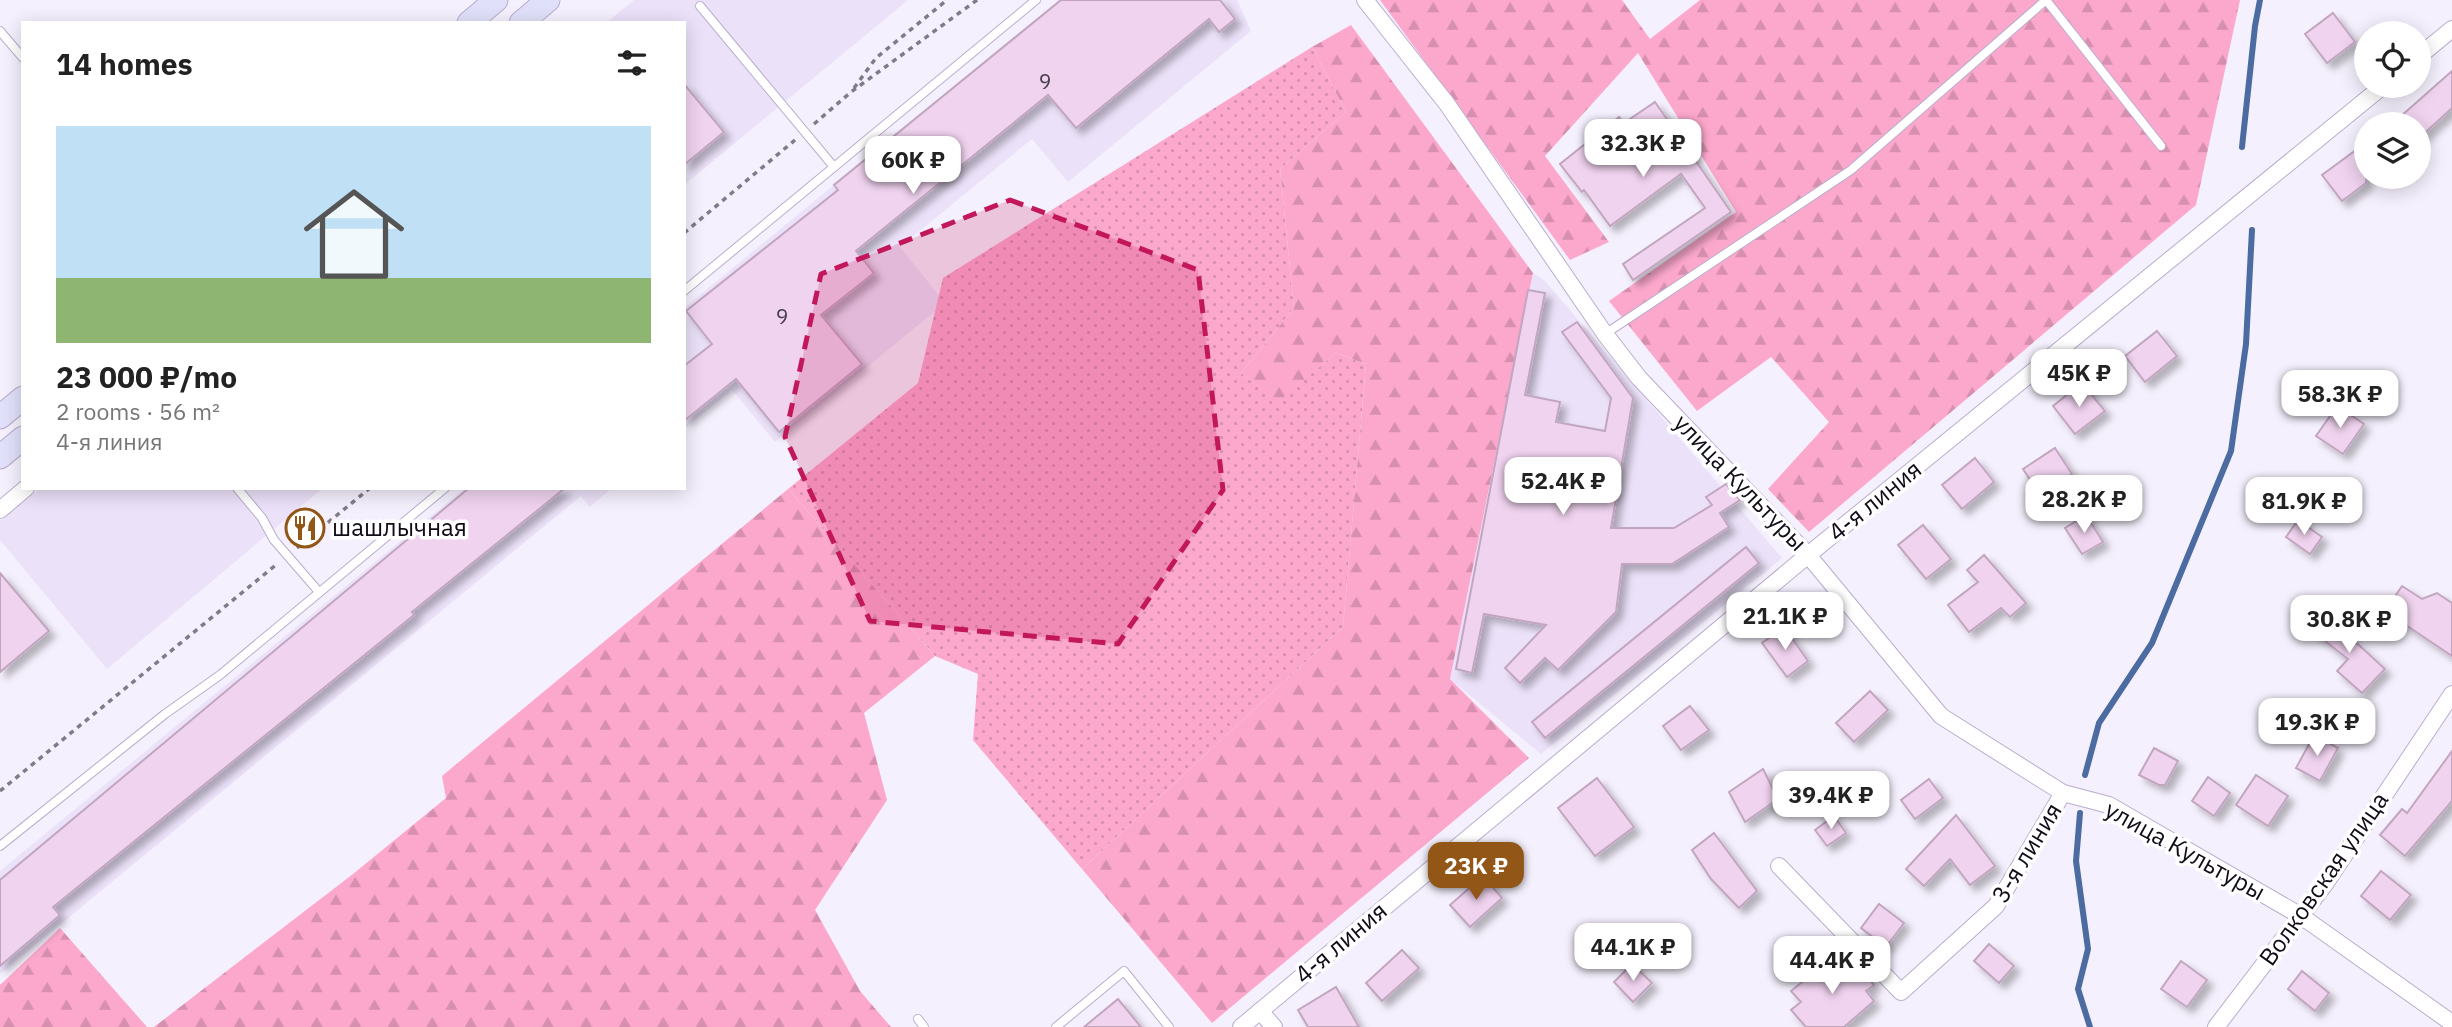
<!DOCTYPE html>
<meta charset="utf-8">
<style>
:root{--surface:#fff;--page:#f6f6f6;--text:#222;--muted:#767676;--accent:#925617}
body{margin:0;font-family:"IBM Plex Sans",sans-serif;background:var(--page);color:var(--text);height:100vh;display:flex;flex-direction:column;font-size:26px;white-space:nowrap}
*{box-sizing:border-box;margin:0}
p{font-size:23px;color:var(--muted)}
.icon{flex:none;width:38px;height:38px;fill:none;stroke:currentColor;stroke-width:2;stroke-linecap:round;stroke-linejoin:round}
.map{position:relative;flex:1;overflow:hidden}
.panel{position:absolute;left:21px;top:21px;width:665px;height:469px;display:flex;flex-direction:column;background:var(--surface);border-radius:0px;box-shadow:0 4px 18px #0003}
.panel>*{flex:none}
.fabs{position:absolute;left:2354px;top:21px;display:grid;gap:14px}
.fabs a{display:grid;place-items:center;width:77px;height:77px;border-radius:50%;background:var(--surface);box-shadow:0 4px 18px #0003;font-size:35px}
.price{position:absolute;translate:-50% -60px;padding:0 16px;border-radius:14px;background:#fff;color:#222;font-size:23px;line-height:46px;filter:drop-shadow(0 2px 4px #0008)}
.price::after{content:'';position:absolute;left:50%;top:42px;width:21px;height:16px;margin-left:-10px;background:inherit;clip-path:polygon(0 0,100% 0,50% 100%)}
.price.selected{background:var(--accent);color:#fff}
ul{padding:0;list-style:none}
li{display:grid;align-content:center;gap:14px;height:371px;padding:0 35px}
li span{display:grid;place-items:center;height:217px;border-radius:0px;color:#555}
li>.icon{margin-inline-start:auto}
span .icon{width:126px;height:126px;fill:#fffc;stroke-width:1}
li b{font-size:30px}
h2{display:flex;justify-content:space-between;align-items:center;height:84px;padding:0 35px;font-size:30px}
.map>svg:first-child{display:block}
.built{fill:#ebe1f9}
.grass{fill:url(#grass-dots)}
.forest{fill:url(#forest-firs)}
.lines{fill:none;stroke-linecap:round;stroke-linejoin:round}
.stream{stroke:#4b6ba1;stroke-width:6}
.building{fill:#f0d3ef;stroke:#c2a6c0;stroke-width:2;filter:url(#shadow)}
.service-casing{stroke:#baadcd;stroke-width:10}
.minor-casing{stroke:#baadcd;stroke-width:18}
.secondary-casing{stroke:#baadcd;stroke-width:25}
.path{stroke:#807b87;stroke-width:3.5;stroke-dasharray:5 5;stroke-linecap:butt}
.service{stroke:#fff;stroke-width:8}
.minor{stroke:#fff;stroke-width:16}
.secondary{stroke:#e0e0fa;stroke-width:23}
.marked{fill:#c2185b;fill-opacity:0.2;stroke:#c2185b;stroke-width:5;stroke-dasharray:14 9;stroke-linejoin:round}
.labels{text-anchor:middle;stroke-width:7;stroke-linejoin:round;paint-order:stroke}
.number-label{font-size:21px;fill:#493e4e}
.street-label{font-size:24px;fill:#110c18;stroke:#fff}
.poi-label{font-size:24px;fill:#110c18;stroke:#fff;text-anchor:start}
</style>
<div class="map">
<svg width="2452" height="1027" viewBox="0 0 2452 1027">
<defs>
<pattern id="grass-dots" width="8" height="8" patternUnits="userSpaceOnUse" patternTransform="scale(1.75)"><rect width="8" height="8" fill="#fca8cd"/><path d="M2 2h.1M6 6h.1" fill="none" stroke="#d78faf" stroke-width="1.8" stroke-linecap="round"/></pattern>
<pattern id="forest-firs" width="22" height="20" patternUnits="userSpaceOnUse" patternTransform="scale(1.75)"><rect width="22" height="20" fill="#fca8cd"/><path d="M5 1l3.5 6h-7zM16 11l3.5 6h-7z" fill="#d78faf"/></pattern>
<filter id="shadow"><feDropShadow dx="6" dy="6" stdDeviation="3.5" flood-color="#0004"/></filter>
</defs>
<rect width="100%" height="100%" fill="#f5f0fd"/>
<!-- built -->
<g class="built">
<polygon points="634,0 908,0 684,185 684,23 606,23"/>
<polygon points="1059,0 1237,0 1251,31 1068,182 1032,139 900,247 945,303 775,442 732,390 684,429 684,308"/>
<polygon points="1533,273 1545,281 1782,558 1541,754 1450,679"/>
<polygon points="40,488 323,488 107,669 0,540 0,521"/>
<polygon points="465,488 612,488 590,507 581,496 0,974 0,871"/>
</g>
<!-- grass -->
<polygon class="grass" points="1312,47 1346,112 1280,169 1294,308 1241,373 1278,401 1336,353 1366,364 1343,627 1082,869 973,740 978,674 935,656 788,489 918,383 943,278"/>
<!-- forest -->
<g class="forest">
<polygon points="1380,0 1622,0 1650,39 1700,0 2240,0 2196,205 1809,532 1768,489 1829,422 1771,357 1697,411 1609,301 1736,212 1638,53 1545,156 1609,242 1570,260"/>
<polygon points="1351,25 1533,273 1450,679 1529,758 1212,1023 1082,869 1343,627 1366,364 1336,353 1278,402 1241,373 1294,308 1280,169 1346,112 1312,47"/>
<polygon points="788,489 935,656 864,713 887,800 815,910 860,991 891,1027 154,1027 353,874 446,798 442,776"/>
<polygon points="60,928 147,1027 0,1027 0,985"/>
</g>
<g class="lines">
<!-- stream -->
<g class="stream">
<polyline points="2242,147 2255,26 2260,0"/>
<polyline points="2085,775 2099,723 2152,643 2231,451 2246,344 2252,230"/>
<polyline points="2080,813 2076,861 2088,949 2078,989 2090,1027"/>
</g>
</g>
<!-- building -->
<g class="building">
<polygon points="1061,0 1220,0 1235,19 1219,32 1209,19 1076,128 1048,95 856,251 874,273 821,315 862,364 779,432 736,379 684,421 684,366 712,344 686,311 838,190 834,185"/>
<polygon points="2333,13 2355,42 2327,63 2305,34"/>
<polygon points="2452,71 2452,108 2418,139 2418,124 2392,124"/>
<polygon points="684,84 724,132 684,165"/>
<polygon points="1655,102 1731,212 1633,280 1623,264 1705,208 1681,174 1610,226 1584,190 1582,192 1560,164 1619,117 1624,123"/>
<polygon points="2356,150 2366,163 2366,183 2342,201 2322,175"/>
<polygon points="1528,290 1545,293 1525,395 1560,402 1556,422 1605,431 1611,398 1562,332 1577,322 1633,398 1611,528 1674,528 1712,505 1706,497 1726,484 1740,500 1720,513 1729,527 1672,564 1622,564 1616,612 1558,670 1545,658 1520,683 1505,668 1546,625 1484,614 1472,673 1456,669"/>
<polygon points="2157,331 2177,356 2145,382 2125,356"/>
<polygon points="2082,383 2105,411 2075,434 2053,406"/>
<polygon points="2337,406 2364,424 2343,454 2316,436"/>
<polygon points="2055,448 2072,474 2040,495 2023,469"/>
<polygon points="1975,458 1994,482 1962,509 1942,485"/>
<polygon points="469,488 565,488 412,612 414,615 53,907 60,915 0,966 0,880"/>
<polygon points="2086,515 2103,542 2082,554 2065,528"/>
<polygon points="2298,520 2322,537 2310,554 2286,537"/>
<polygon points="1923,525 1951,559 1926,579 1898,545"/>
<polygon points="1746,547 1759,563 1545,738 1532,722"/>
<polygon points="1984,555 2026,603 2010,617 2001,608 1969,632 1948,605 1978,582 1967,570"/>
<polygon points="0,573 49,631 0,672"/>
<polygon points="2402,586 2422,599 2437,593 2452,603 2452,656 2385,611"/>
<polygon points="2316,614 2360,646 2385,669 2362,693 2337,671 2348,659 2306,626"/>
<polygon points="1784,627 1808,661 1787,677 1762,643"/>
<polygon points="1870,691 1888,710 1854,742 1836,723"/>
<polygon points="1690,706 1709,730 1681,750 1663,726"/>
<polygon points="2314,735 2338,748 2320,781 2296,768"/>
<polygon points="2154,748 2178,761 2165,785 2159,785 2139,775"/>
<polygon points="2452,751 2452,801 2405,856 2380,835 2402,809 2407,813"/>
<polygon points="1763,769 1778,799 1745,822 1729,792"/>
<polygon points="2256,775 2288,796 2268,826 2236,805"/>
<polygon points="2208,777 2230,793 2214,816 2192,801"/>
<polygon points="1597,778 1634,827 1595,856 1558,808"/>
<polygon points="1929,779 1943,798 1915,819 1901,800"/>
<polygon points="1956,815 1995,866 1970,885 1950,859 1924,886 1906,869"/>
<polygon points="1834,816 1846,833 1827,846 1815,830"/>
<polygon points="1714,833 1757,891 1739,908 1711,879 1692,850"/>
<polygon points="2381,871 2411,895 2390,920 2361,896"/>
<polygon points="1483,876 1502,898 1470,927 1450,905"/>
<polygon points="1879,904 1904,923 1886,947 1861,928"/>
<polygon points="1989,944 2014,966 1999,983 1974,961"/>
<polygon points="1402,950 1419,968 1382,1001 1366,983"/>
<polygon points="1835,955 1849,971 1857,965 1874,985 1866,991 1874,1001 1844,1027 1806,1027 1791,1010 1801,1002 1791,991"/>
<polygon points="2181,961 2207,980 2187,1007 2161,989"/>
<polygon points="1632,964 1652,983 1633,1002 1614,982"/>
<polygon points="2302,971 2329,993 2315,1011 2288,989"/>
<polygon points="1336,987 1359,1027 1308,1027 1298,1010"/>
<polygon points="1118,999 1141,1027 1084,1027"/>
</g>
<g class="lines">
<defs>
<g id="service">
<polyline points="700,6 834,167"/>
<polyline points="0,31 23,58"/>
<polyline points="684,291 1036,0"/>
<polyline points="1605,334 1851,170 2046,0 2161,146"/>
<polyline points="237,488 262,518 274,540 319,592"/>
<polyline points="0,846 165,714 220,675 445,488"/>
<polyline points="918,1019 924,1027"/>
<polyline points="1056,1027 1124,971 1169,1027"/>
</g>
<g id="minor">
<polyline points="1365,0 1447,104 1605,334 1639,378 1808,555 1941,716 2063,793 2109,805 2301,916 2452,1023"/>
<polyline points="2418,57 2452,29"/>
<polyline points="0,510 26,488"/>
<polyline points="1779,866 1901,992 1996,906 2063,793"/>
<polyline points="1260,1011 1274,1027"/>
<polyline points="1241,1027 1808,555 2383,86"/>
<polyline points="2216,1027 2325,884 2452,694"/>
</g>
<g id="secondary">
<polyline points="469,23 496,0"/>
<polyline points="521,23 548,0"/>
<polyline points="0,417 23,398"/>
<polyline points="0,457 23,438"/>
</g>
</defs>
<!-- service casing -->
<use href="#service" class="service-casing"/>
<!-- minor casing -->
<use href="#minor" class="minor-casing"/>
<!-- secondary casing -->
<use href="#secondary" class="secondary-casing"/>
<!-- path -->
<g class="path">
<polyline points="854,88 876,58 947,0"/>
<polyline points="814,124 851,92 977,0"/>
<polyline points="684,233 795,140"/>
<polyline points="297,548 370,488"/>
<polyline points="0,791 277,564"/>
</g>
<!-- service -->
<use href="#service" class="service"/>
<!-- minor -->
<use href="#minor" class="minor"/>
<!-- secondary -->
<use href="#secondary" class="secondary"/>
</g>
<!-- marked area -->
<path class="marked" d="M1010,200l188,70 25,220 -105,154 -248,-23 -85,-184 36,-163z"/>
<!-- icons -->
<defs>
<symbol id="restaurant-ring" viewBox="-11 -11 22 22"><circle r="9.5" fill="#fff" stroke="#925617" stroke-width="1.5"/><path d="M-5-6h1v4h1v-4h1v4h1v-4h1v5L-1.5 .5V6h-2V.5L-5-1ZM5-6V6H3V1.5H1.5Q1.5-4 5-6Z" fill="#925617"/></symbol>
</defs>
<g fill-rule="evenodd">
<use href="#restaurant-ring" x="283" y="506" width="44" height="44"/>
</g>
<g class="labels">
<!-- number labels -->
<g class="number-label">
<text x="1045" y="89">9</text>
<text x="782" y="324">9</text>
</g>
<!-- street labels -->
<g class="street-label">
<text transform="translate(1740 483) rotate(46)" y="8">улица Культуры</text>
<text transform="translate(1875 501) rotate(-39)" y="8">4-я линия</text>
<text transform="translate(2185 851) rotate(29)" y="8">улица Культуры</text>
<text transform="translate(2027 853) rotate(-59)" y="8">3-я линия</text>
<text transform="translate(2324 879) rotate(-55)" y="8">Волковская улица</text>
<text transform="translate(1341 943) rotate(-40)" y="8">4-я линия</text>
</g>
<!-- poi labels -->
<g class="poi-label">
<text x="332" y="536">шашлычная</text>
</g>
</g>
</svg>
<div class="fabs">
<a><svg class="icon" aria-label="locate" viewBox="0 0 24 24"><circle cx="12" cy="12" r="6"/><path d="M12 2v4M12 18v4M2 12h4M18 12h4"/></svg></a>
<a><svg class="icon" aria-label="layers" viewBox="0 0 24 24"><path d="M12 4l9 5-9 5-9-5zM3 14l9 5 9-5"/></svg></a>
</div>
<b class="price" style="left:1643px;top:179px">32.3K ₽</b>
<b class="price" style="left:913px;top:196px">60K ₽</b>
<b class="price" style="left:2079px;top:409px">45K ₽</b>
<b class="price" style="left:2340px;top:430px">58.3K ₽</b>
<b class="price" style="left:1563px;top:517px">52.4K ₽</b>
<b class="price" style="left:2084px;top:535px">28.2K ₽</b>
<b class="price" style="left:2304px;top:537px">81.9K ₽</b>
<b class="price" style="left:1785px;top:652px">21.1K ₽</b>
<b class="price" style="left:2349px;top:655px">30.8K ₽</b>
<b class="price" style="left:2317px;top:758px">19.3K ₽</b>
<b class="price" style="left:1831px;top:831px">39.4K ₽</b>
<b class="price selected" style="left:1476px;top:902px">23K ₽</b>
<b class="price" style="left:1633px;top:983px">44.1K ₽</b>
<b class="price" style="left:1832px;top:996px">44.4K ₽</b>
<section class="panel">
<h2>14 homes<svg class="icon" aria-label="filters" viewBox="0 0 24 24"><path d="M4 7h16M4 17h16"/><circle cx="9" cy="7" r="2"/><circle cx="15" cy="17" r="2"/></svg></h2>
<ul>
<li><span style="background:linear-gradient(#bfe0f5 70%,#8fb573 0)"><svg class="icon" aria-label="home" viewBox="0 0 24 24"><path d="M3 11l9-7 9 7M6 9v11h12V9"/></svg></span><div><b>23 000 ₽/mo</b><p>2 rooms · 56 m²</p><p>4-я линия</p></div></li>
</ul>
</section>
</div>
